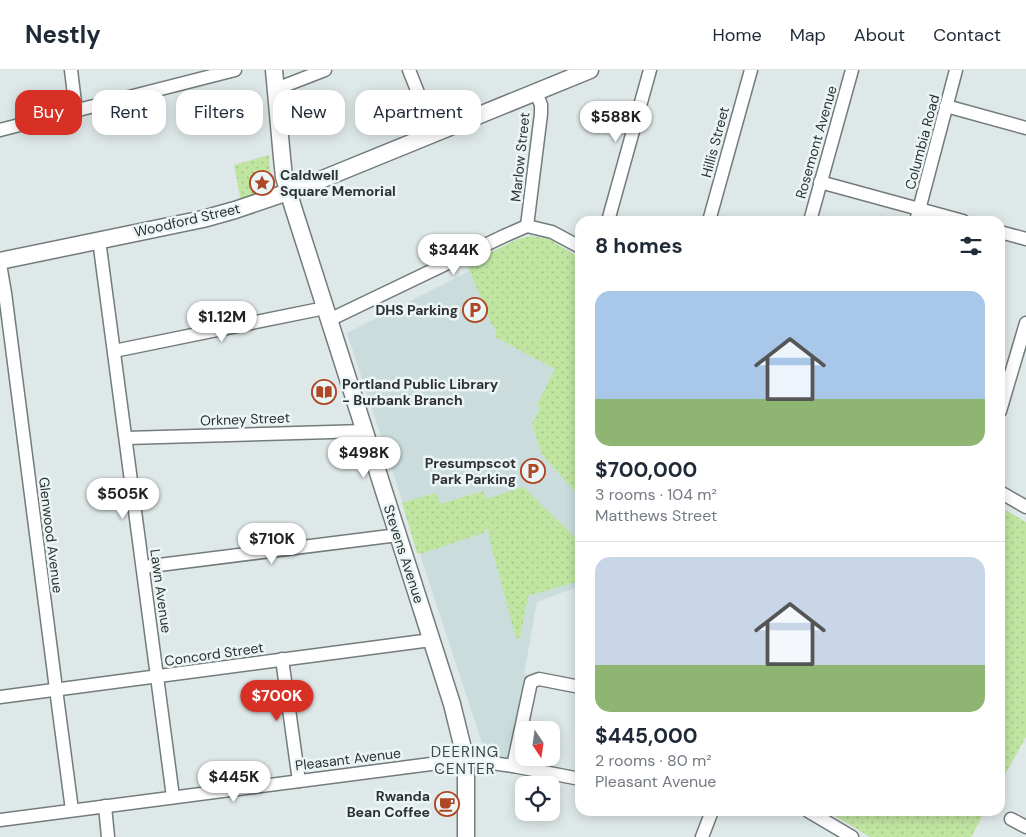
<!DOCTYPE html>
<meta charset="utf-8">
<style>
:root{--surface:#fff;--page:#f2f2f3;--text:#1f2937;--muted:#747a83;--line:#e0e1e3;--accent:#d93025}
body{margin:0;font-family:"DM Sans",sans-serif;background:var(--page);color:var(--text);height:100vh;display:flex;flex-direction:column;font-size:19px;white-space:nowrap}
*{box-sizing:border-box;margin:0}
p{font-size:16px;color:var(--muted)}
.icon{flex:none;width:28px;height:28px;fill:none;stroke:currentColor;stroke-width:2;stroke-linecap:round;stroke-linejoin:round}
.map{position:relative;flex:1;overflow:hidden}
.panel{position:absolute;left:575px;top:146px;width:430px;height:600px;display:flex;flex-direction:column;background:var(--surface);border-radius:15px;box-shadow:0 2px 12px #0003}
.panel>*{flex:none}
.guide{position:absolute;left:15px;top:20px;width:475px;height:45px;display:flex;gap:10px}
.needle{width:32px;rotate:167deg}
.controls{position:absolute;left:515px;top:651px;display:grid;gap:10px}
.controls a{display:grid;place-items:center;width:45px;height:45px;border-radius:10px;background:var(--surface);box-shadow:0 2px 12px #0003;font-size:25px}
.price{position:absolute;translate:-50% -42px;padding:0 11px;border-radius:18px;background:#fff;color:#222;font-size:16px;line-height:32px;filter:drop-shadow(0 1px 2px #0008)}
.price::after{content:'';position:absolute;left:50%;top:30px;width:15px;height:11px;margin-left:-8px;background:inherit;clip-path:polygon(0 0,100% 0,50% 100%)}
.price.current{background:var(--accent);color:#fff}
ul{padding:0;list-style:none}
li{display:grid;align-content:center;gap:10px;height:265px;padding:0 20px}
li+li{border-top:1px solid var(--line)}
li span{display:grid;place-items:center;height:155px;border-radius:15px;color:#555}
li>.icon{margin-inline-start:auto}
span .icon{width:90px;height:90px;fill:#fffc;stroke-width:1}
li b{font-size:21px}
h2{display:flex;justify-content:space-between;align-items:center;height:60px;padding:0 20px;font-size:21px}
.tag{padding:0 18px;border-radius:15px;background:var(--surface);box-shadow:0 2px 12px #0003;font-size:18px;line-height:45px}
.tag.current{background:var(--accent);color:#fff}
header{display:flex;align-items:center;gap:30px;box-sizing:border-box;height:70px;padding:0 25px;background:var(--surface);border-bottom:1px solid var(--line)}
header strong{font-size:24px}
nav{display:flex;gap:28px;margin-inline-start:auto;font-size:18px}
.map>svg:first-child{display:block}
.built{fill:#cadddc}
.park{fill:url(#park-dots)}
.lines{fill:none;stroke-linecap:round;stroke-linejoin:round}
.minor-casing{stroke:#737b7b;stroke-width:15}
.major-casing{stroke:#737b7b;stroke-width:19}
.minor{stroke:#fff;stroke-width:12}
.major{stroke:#fff;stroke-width:16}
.labels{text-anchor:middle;stroke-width:5;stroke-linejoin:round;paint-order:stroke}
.street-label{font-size:14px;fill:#2e3131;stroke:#ecf5f5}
.poi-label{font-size:14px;font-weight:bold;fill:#2e3131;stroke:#ecf5f5;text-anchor:end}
.neighbourhood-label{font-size:15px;letter-spacing:1px;fill:#404848;stroke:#ecf5f5}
</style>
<header>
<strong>Nestly</strong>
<nav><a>Home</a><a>Map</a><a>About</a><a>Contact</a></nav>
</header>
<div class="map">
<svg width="1026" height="767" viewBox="0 0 1026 767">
<defs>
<pattern id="park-dots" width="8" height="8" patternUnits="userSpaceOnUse" patternTransform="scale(1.25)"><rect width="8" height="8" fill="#c0e5a1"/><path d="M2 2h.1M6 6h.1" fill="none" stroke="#a5c58b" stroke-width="1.8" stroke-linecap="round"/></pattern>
</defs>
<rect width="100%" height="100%" fill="#dfe8e8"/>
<!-- built -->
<polygon class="built" points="536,167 580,193 580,516 537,532 524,604 528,605 513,692 487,688 347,263"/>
<!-- park -->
<g class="park">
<path d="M269,85c3,35 4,33 -28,47l-7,-37z"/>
<polygon points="532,166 549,169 580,188 580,427 542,385 532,354 540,338 537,335 555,299 495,267 496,259 491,253 467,194 518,169"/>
<polygon points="523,417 580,472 580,511 528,526 520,568 516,568 489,468 488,456 484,463 420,484 417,483 402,433 436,423 440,434 483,421 486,429"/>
<polygon points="1000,437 1026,452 1026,667 1000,713"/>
<polygon points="833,741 985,741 971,767 870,767 832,744"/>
</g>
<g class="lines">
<defs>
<g id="minor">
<polyline points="71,0 76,41"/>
<polyline points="409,0 434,63"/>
<polyline points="276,19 325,0"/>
<polyline points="946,36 1026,58"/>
<polyline points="0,60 235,0"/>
<polyline points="820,112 963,151"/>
<polyline points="608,151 650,0"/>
<polyline points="709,151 751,0"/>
<polyline points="810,151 852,0"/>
<polyline points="916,151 956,0"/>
<polyline points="527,156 541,44 541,35 536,22"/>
<polyline points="1000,162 1026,169"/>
<polyline points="99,170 173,727"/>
<polyline points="0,194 5,223 56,619 72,740"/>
<polyline points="329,250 504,166 527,156 552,162 580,177"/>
<polyline points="114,281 325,238"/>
<polyline points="1000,341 1026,253"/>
<polyline points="126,368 365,361"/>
<polyline points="1000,422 1026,437"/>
<polyline points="143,497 398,465"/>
<polyline points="282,589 299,711"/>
<polyline points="0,627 431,570"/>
<polyline points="513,696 531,612 539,609 580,617"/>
<polyline points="105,736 108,767"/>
<polyline points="808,741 852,767"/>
<polyline points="1011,749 1026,757"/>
<polyline points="0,750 454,691 478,691 513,696 580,709"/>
<polyline points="702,767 712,741"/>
</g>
<g id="major">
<polyline points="274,0 282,88 284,107 293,137 452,634 466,691 466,767"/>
<polyline points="0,191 203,149 235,140 303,117 590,0"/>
</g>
</defs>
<!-- minor casing -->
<use href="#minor" class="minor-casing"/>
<!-- major casing -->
<use href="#major" class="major-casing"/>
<!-- minor -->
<use href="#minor" class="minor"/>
<!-- major -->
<use href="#major" class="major"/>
</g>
<!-- icons -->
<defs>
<symbol id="sight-ring" viewBox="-11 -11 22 22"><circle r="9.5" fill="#ecf5f5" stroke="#af4726" stroke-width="1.5"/><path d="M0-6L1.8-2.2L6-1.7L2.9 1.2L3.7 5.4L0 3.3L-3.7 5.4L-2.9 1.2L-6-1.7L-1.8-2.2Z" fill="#af4726"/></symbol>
<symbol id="parking-ring" viewBox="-11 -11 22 22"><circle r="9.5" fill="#ecf5f5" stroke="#af4726" stroke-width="1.5"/><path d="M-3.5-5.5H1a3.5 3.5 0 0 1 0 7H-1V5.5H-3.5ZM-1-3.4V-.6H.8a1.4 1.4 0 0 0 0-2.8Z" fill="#af4726"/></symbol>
<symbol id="library-ring" viewBox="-11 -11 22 22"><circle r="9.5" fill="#ecf5f5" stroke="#af4726" stroke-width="1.5"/><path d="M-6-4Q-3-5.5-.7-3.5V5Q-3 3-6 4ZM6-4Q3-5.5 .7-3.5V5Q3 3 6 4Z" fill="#af4726"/></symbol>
<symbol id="cafe-ring" viewBox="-11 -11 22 22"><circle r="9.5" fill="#ecf5f5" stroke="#af4726" stroke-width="1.5"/><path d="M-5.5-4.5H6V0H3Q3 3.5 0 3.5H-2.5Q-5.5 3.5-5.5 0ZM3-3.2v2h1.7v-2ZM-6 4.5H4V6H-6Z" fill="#af4726"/></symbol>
</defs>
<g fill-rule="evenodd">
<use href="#sight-ring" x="248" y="99" width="28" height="28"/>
<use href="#parking-ring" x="461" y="226" width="28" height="28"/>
<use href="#library-ring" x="310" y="308" width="28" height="28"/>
<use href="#parking-ring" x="519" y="387" width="28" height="28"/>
<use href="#cafe-ring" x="433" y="720" width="28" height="28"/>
</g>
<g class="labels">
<!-- street labels -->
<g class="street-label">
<text transform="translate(715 72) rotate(-75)" y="5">Hillis Street</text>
<text transform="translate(816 72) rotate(-74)" y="5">Rosemont Avenue</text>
<text transform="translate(922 72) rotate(-75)" y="5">Columbia Road</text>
<text transform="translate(520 87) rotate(-84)" y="5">Marlow Street</text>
<text transform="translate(187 150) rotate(-13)" y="5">Woodford Street</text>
<text transform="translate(245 349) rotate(-2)" y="5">Orkney Street</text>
<text transform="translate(51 465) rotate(83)" y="5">Glenwood Avenue</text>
<text transform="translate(404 484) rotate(72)" y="5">Stevens Avenue</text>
<text transform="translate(161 521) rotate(82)" y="5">Lawn Avenue</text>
<text transform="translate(214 584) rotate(-8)" y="5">Concord Street</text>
<text transform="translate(348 689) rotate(-7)" y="5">Pleasant Avenue</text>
</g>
<!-- poi labels -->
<g class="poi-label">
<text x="280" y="110" text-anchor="start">Caldwell<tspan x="280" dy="16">Square Memorial</tspan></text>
<text x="458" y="245">DHS Parking</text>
<text x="342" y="319" text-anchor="start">Portland Public Library<tspan x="342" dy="16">- Burbank Branch</tspan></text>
<text x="516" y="398">Presumpscot<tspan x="516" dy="16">Park Parking</tspan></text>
<text x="430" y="731">Rwanda<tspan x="430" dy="16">Bean Coffee</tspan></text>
</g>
<!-- neighbourhood labels -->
<g class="neighbourhood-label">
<text x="465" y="687">DEERING<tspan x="465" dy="17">CENTER</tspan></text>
</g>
</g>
</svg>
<div class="controls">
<a><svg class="needle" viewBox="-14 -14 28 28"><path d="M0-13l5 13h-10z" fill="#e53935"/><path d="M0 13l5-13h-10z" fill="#747a83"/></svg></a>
<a><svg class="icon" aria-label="locate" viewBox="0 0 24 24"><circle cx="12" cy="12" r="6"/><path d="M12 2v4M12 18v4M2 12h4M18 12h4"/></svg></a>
</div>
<b class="price" style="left:616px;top:73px">$588K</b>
<b class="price" style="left:454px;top:206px">$344K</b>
<b class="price" style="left:222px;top:273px">$1.12M</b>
<b class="price" style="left:364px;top:409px">$498K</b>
<b class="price" style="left:123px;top:450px">$505K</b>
<b class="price" style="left:272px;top:495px">$710K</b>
<b class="price current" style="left:277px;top:652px">$700K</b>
<b class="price" style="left:234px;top:733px">$445K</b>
<div class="guide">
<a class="tag current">Buy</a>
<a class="tag">Rent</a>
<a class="tag">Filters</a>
<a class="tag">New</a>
<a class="tag">Apartment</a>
</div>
<section class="panel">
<h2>8 homes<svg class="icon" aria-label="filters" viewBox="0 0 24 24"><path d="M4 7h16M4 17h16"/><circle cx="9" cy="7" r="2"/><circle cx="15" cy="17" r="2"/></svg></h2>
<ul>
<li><span style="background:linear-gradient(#a9c7e8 70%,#8fb573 0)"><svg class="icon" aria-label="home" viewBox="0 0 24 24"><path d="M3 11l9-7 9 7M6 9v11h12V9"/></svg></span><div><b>$700,000</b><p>3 rooms · 104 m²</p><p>Matthews Street</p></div></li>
<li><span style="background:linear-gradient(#c9d6e8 70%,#8fb573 0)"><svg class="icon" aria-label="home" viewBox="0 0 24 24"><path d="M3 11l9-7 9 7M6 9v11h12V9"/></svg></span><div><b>$445,000</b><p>2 rooms · 80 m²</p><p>Pleasant Avenue</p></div></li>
</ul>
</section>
</div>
